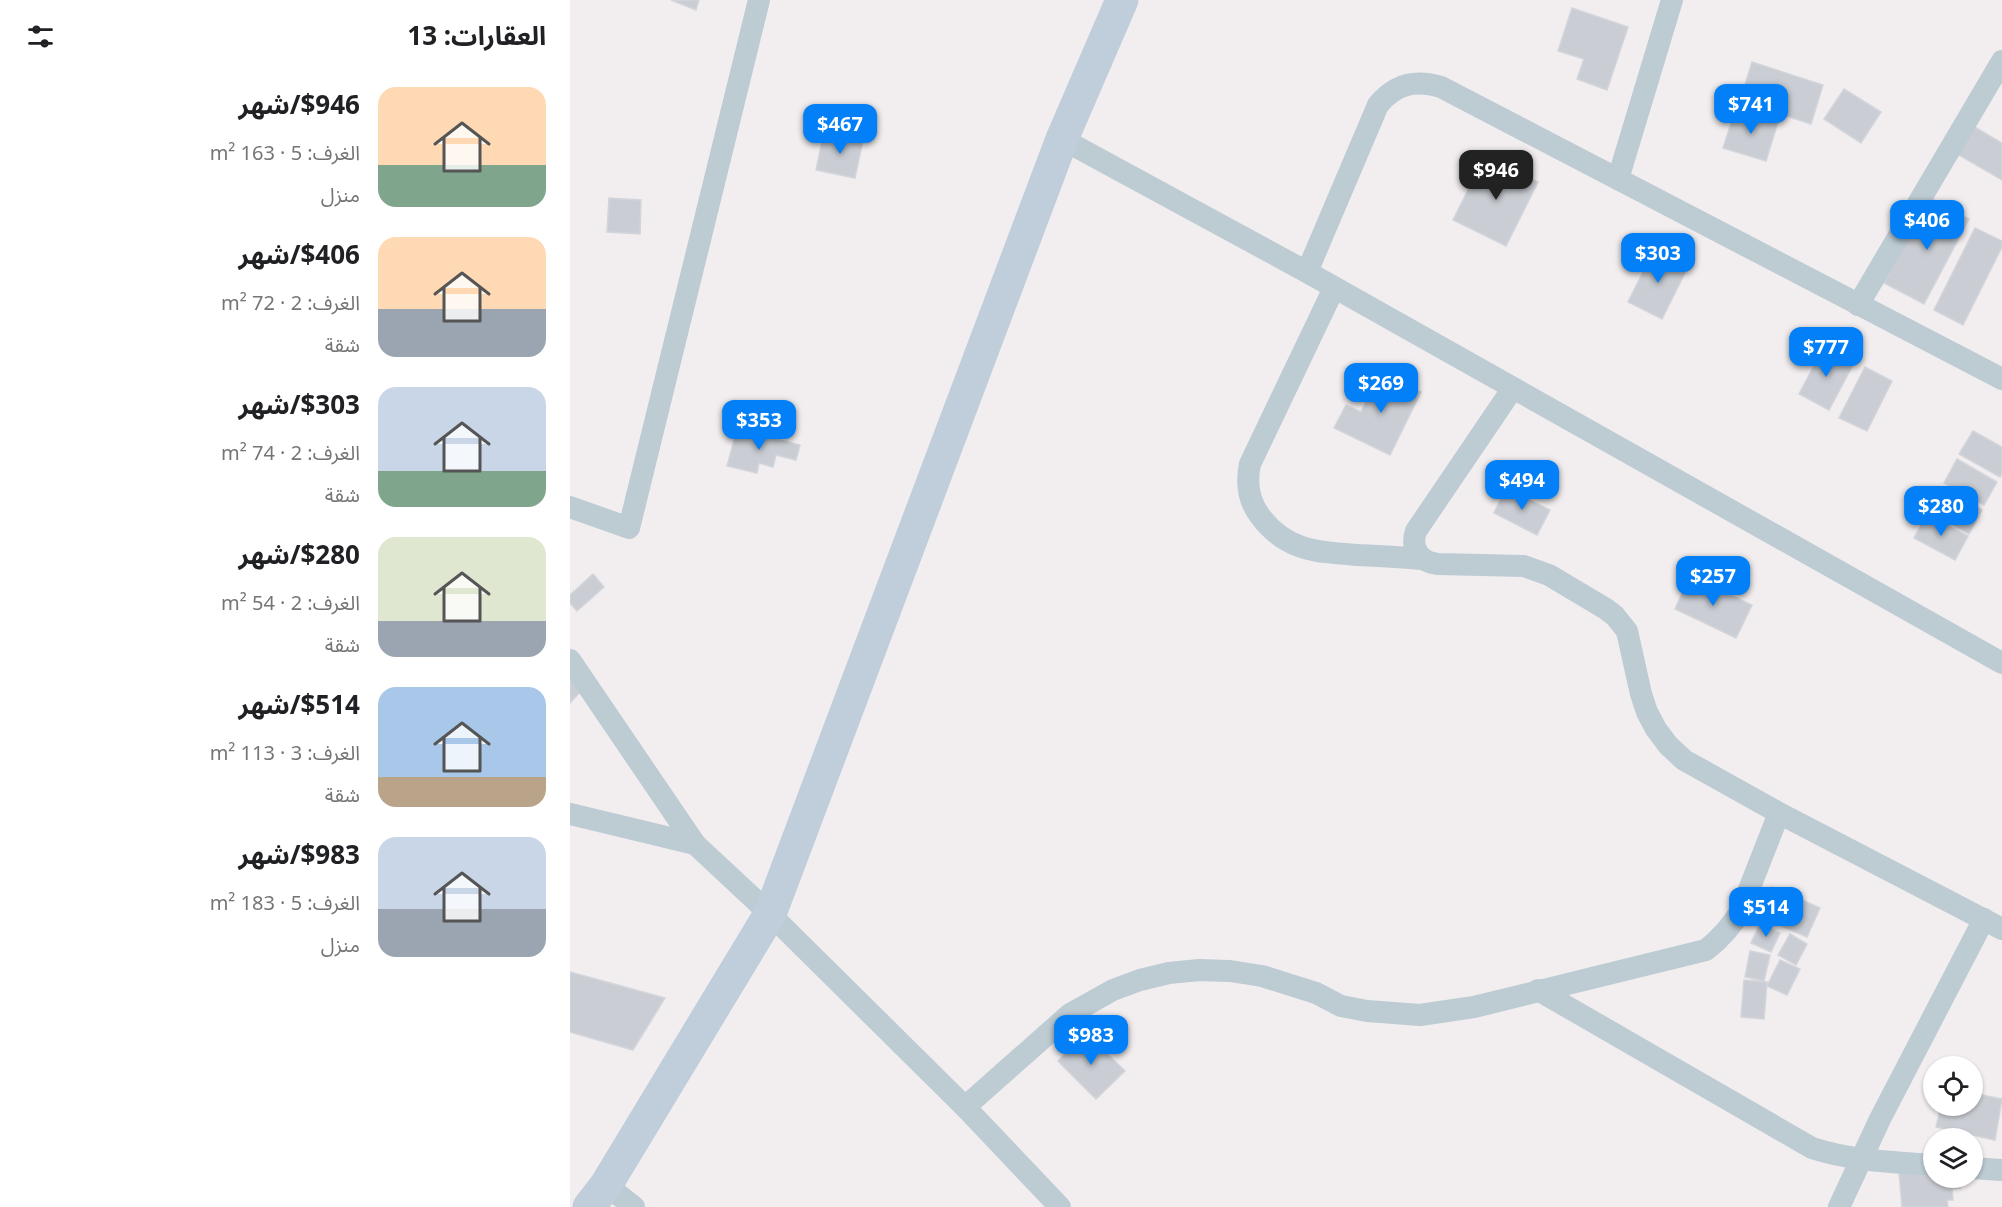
<!DOCTYPE html>
<html lang="ar">
<meta charset="utf-8">
<style>
:root{--surface:#fff;--page:#f2f2f2;--text:#202124;--muted:#757577;--accent:#0380f7}
body{margin:0;font-family:"Noto Sans","Noto Sans Arabic",sans-serif;background:var(--page);color:var(--text);direction:rtl;height:100vh;display:flex;flex-direction:column;font-size:22px;white-space:nowrap}
*{box-sizing:border-box;margin:0}
p{font-size:20px;color:var(--muted)}
.icon{flex:none;width:33px;height:33px;fill:none;stroke:currentColor;stroke-width:2;stroke-linecap:round;stroke-linejoin:round}
.map{position:relative;flex:1;overflow:hidden;direction:ltr}
.panel{display:flex;flex-direction:column;background:var(--surface);width:570px}
.panel>*{flex:none}
.tools{position:absolute;left:1353px;top:1056px;display:grid;gap:12px}
.tools a{display:grid;place-items:center;width:60px;height:60px;border-radius:50%;background:var(--surface);box-shadow:0 2px 4px #0004;font-size:30px}
.price{position:absolute;translate:-50% -51px;padding:0 14px;border-radius:12px;background:var(--accent);color:#fff;font-size:20px;line-height:39px;filter:drop-shadow(0 2px 3px #0008)}
.price::after{content:'';position:absolute;left:50%;top:36px;width:18px;height:14px;margin-left:-9px;background:inherit;clip-path:polygon(0 0,100% 0,50% 100%)}
.price.on{background:#222;color:#fff}
ul{padding:0;list-style:none}
li{display:flex;align-items:center;gap:18px;height:150px;padding:0 24px}
li span{display:grid;place-items:center;flex:none;width:168px;height:120px;border-radius:18px;color:#555}
li>.icon{margin-inline-start:auto}
span .icon{width:72px;height:72px;fill:#fffc;stroke-width:1}
li b{font-size:26px}
h2{display:flex;justify-content:space-between;align-items:center;height:72px;padding:0 24px;font-size:26px}
main{display:flex;flex:1;min-height:0}
.map>svg:first-child{display:block}
.building{fill:#caced4;stroke:#d2d5db;stroke-width:1.5}
.lines{fill:none;stroke-linecap:round;stroke-linejoin:round}
.street{stroke:#bdcbd3;stroke-width:22}
.secondary{stroke:#bfceda;stroke-width:33}
</style>
<main>
<div class="map">
<svg width="1432" height="1207" viewBox="0 0 1432 1207">
<rect width="100%" height="100%" fill="#f2eeef"/>
<!-- building -->
<g class="building">
<polygon points="101,0 129,0 126,10"/>
<polygon points="1002,8 1058,27 1037,90 1007,79 1014,59 988,51"/>
<polygon points="1182,62 1253,85 1241,124 1170,101"/>
<polygon points="1274,89 1311,112 1291,143 1254,119"/>
<polygon points="1166,108 1208,122 1196,161 1153,148"/>
<polygon points="1403,126 1432,143 1432,180 1387,154"/>
<polygon points="254,132 293,140 285,178 246,170"/>
<polygon points="915,156 968,182 936,246 883,220"/>
<polygon points="39,198 71,200 70,234 37,232"/>
<polygon points="1360,198 1399,219 1354,304 1314,283"/>
<polygon points="1405,228 1432,241 1432,247 1393,325 1364,310"/>
<polygon points="1085,248 1119,265 1092,319 1058,302"/>
<polygon points="1254,347 1284,363 1259,410 1229,394"/>
<polygon points="1295,367 1322,381 1297,431 1269,418"/>
<polygon points="810,372 851,392 820,455 764,428 776,405 791,412"/>
<polygon points="167,429 230,445 226,460 206,455 203,467 189,463 187,473 157,466"/>
<polygon points="1403,431 1432,447 1432,473 1430,477 1389,454"/>
<polygon points="1387,459 1427,482 1414,505 1374,483"/>
<polygon points="936,488 980,510 967,535 924,513"/>
<polygon points="1372,488 1412,510 1399,534 1358,511"/>
<polygon points="1357,514 1398,536 1385,560 1344,538"/>
<polygon points="23,574 34,587 7,611 0,603 0,595"/>
<polygon points="1120,576 1182,605 1166,638 1105,609"/>
<polygon points="0,677 13,689 0,703"/>
<polygon points="1202,887 1250,908 1237,937 1189,916"/>
<polygon points="1190,924 1210,933 1201,952 1181,943"/>
<polygon points="1220,934 1237,944 1226,965 1208,955"/>
<polygon points="1180,951 1200,955 1194,981 1175,977"/>
<polygon points="1210,960 1230,969 1217,995 1197,986"/>
<polygon points="0,972 95,998 63,1050 0,1032"/>
<polygon points="1174,980 1197,982 1194,1019 1171,1017"/>
<polygon points="516,1033 555,1071 526,1099 488,1061"/>
<polygon points="1402,1093 1432,1099 1425,1140 1366,1127 1371,1106 1402,1106"/>
<polygon points="1364,1171 1364,1178 1389,1178 1390,1188 1382,1189 1383,1200 1377,1200 1378,1207 1332,1207 1329,1173"/>
</g>
<g class="lines">
<!-- street -->
<g class="street">
<polyline points="492,139 737,272 1432,663"/>
<polyline points="1048,179 1102,0"/>
<path d="M737,272l71,-167c17,-21 37,-26 63,-18l561,292"/>
<path d="M764,288l-84,176c-4,19 -2,36 10,52 26,35 57,36 98,39 21,1 42,2 64,4"/>
<polyline points="1288,305 1432,61"/>
<path d="M943,388l-97,143c-6,18 4,31 22,33l86,2 25,9 57,34 9,7 12,15 14,63 6,18 9,17 12,16 16,15 95,53 223,116"/>
<polyline points="0,507 59,528 189,0"/>
<polyline points="0,660 125,844"/>
<polyline points="0,814 125,844 200,914 395,1107 490,1207"/>
<path d="M968,990l274,158c40,13 80,14 122,17"/>
<path d="M395,1107l105,-93 43,-24 27,-10 29,-7 30,-3 31,1 32,5 54,17 25,13 26,5 53,4 54,-8 232,-57c15,-12 26,-24 35,-40l38,-97"/>
<polyline points="1402,1168 1432,1170"/>
<polyline points="36,1185 64,1207"/>
<polyline points="1269,1207 1310,1119 1414,919"/>
</g>
<!-- secondary -->
<polyline class="secondary" points="19,1207 36,1185 200,914 492,139 552,0"/>
</g>
</svg>
<div class="tools">
<a><svg class="icon" aria-label="locate" viewBox="0 0 24 24"><circle cx="12" cy="12" r="6"/><path d="M12 2v4M12 18v4M2 12h4M18 12h4"/></svg></a>
<a><svg class="icon" aria-label="layers" viewBox="0 0 24 24"><path d="M12 4l9 5-9 5-9-5zM3 14l9 5 9-5"/></svg></a>
</div>
<b class="price" style="left:1181px;top:135px">$741</b>
<b class="price" style="left:270px;top:155px">$467</b>
<b class="price on" style="left:926px;top:201px">$946</b>
<b class="price" style="left:1357px;top:251px">$406</b>
<b class="price" style="left:1088px;top:284px">$303</b>
<b class="price" style="left:1256px;top:378px">$777</b>
<b class="price" style="left:811px;top:414px">$269</b>
<b class="price" style="left:189px;top:451px">$353</b>
<b class="price" style="left:952px;top:511px">$494</b>
<b class="price" style="left:1371px;top:537px">$280</b>
<b class="price" style="left:1143px;top:607px">$257</b>
<b class="price" style="left:1196px;top:938px">$514</b>
<b class="price" style="left:521px;top:1066px">$983</b>
</div>
<section class="panel">
<h2>العقارات: 13<svg class="icon" aria-label="filters" viewBox="0 0 24 24"><path d="M4 7h16M4 17h16"/><circle cx="9" cy="7" r="2"/><circle cx="15" cy="17" r="2"/></svg></h2>
<ul>
<li><span style="background:linear-gradient(#ffd9b3 65%,#7fa58c 0)"><svg class="icon" aria-label="home" viewBox="0 0 24 24"><path d="M3 11l9-7 9 7M6 9v11h12V9"/></svg></span><div><b>$946/شهر</b><p>الغرف: 5 · 163 m²</p><p>منزل</p></div></li>
<li><span style="background:linear-gradient(#ffd9b3 60%,#9aa5b1 0)"><svg class="icon" aria-label="home" viewBox="0 0 24 24"><path d="M3 11l9-7 9 7M6 9v11h12V9"/></svg></span><div><b>$406/شهر</b><p>الغرف: 2 · 72 m²</p><p>شقة</p></div></li>
<li><span style="background:linear-gradient(#c9d6e8 70%,#7fa58c 0)"><svg class="icon" aria-label="home" viewBox="0 0 24 24"><path d="M3 11l9-7 9 7M6 9v11h12V9"/></svg></span><div><b>$303/شهر</b><p>الغرف: 2 · 74 m²</p><p>شقة</p></div></li>
<li><span style="background:linear-gradient(#dfe7d0 70%,#9aa5b1 0)"><svg class="icon" aria-label="home" viewBox="0 0 24 24"><path d="M3 11l9-7 9 7M6 9v11h12V9"/></svg></span><div><b>$280/شهر</b><p>الغرف: 2 · 54 m²</p><p>شقة</p></div></li>
<li><span style="background:linear-gradient(#a9c7e8 75%,#b9a48a 0)"><svg class="icon" aria-label="home" viewBox="0 0 24 24"><path d="M3 11l9-7 9 7M6 9v11h12V9"/></svg></span><div><b>$514/شهر</b><p>الغرف: 3 · 113 m²</p><p>شقة</p></div></li>
<li><span style="background:linear-gradient(#c9d6e8 60%,#9aa5b1 0)"><svg class="icon" aria-label="home" viewBox="0 0 24 24"><path d="M3 11l9-7 9 7M6 9v11h12V9"/></svg></span><div><b>$983/شهر</b><p>الغرف: 5 · 183 m²</p><p>منزل</p></div></li>
</ul>
</section>
</main>
